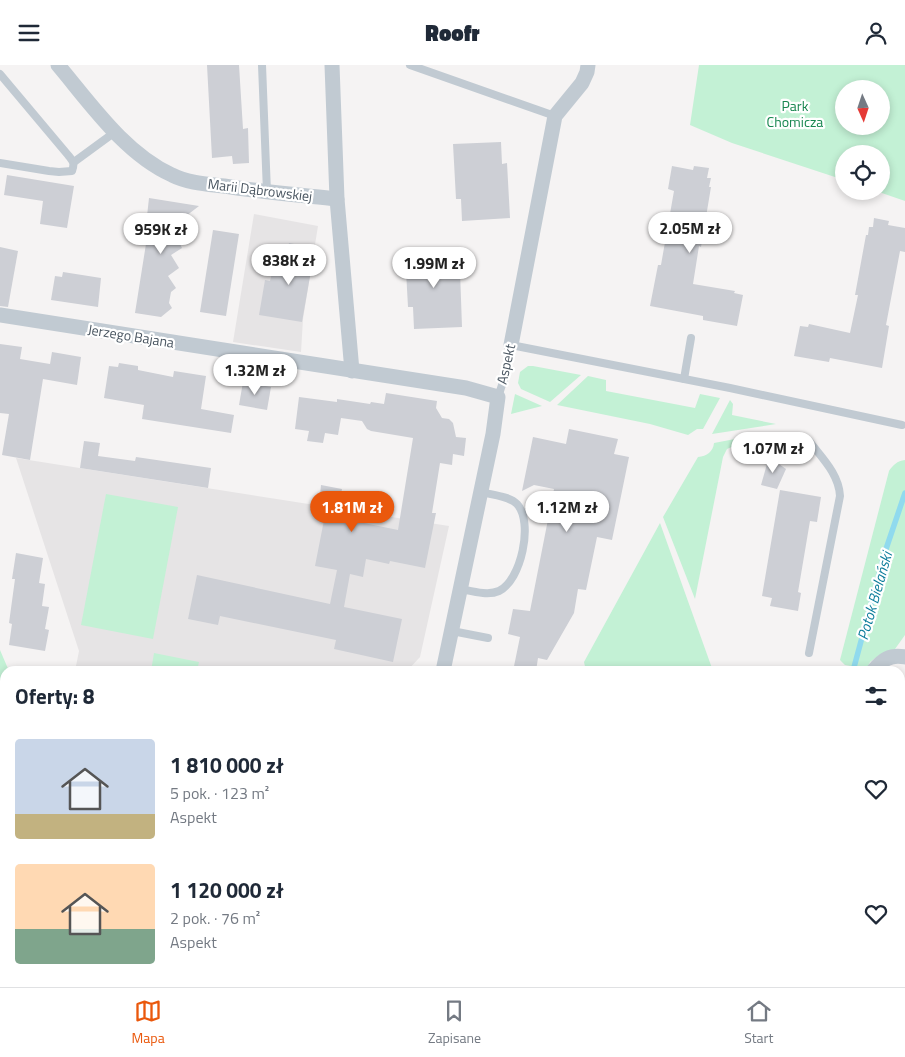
<!DOCTYPE html>
<html lang="pl">
<meta charset="utf-8">
<style>
:root{--surface:#fff;--page:#f6f6f7;--text:#1f2937;--muted:#747a83;--line:#e0e1e3;--accent:#ea580c}
body{margin:0;font-family:"Titillium Web",sans-serif;background:var(--page);color:var(--text);height:100vh;display:flex;flex-direction:column;font-size:19px;white-space:nowrap}
*{box-sizing:border-box;margin:0}
p{font-size:16px;color:var(--muted)}
.icon{flex:none;width:28px;height:28px;fill:none;stroke:currentColor;stroke-width:2;stroke-linecap:round;stroke-linejoin:round}
.map{position:relative;flex:1;overflow:hidden}
.side{position:absolute;left:0px;top:601px;width:905px;height:321px;display:flex;flex-direction:column;background:var(--surface);border-radius:15px 15px 0 0;box-shadow:0 2px 8px #0003}
.side>*{flex:none}
.needle{width:32px;rotate:177deg}
.fabs{position:absolute;left:835px;top:15px;display:grid;gap:10px}
.fabs a{display:grid;place-items:center;width:55px;height:55px;border-radius:50%;background:var(--surface);box-shadow:0 2px 8px #0003;font-size:25px}
.price{position:absolute;translate:-50% -42px;padding:0 11px;border-radius:18px;background:#fff;color:#222;font-size:16px;line-height:32px;filter:drop-shadow(0 1px 2px #0008)}
.price::after{content:'';position:absolute;left:50%;top:30px;width:15px;height:11px;margin-left:-8px;background:inherit;clip-path:polygon(0 0,100% 0,50% 100%)}
.price.selected{background:var(--accent);color:#fff}
ul{padding:0;list-style:none}
li{display:flex;align-items:center;gap:15px;height:125px;padding:0 15px}
li span{display:grid;place-items:center;flex:none;width:140px;height:100px;border-radius:5px;color:#555}
li>.icon{margin-inline-start:auto}
span .icon{width:60px;height:60px;fill:#fffc;stroke-width:1}
li b{font-size:21px}
h2{display:flex;justify-content:space-between;align-items:center;height:60px;padding:0 15px;font-size:21px}
header{display:flex;justify-content:space-between;align-items:center;height:65px;padding:0 15px;background:var(--surface);font-size:22px;font-weight:800}
.tabs{display:flex;justify-content:space-around;align-items:center;height:70px;border-top:1px solid var(--line);background:var(--surface);font-size:14px;color:var(--muted)}
.tabs a{display:grid;justify-items:center;gap:2px}
.tabs .selected{color:var(--accent)}
.map>svg:first-child{display:block}
.education{fill:#e6e4e5}
.green{fill:#c3f1d5;fill-rule:evenodd}
.lines{fill:none;stroke-linecap:round;stroke-linejoin:round}
.stream{stroke:#90daee;stroke-width:5.5}
.building{fill:#cdcfd5}
.lane{stroke:#c1cad2;stroke-width:8}
.street{stroke:#c1cad2;stroke-width:15}
.labels{text-anchor:middle;stroke-width:4.5;stroke-linejoin:round;paint-order:stroke}
.park-label{font-size:14px;fill:#17864f;stroke:#fff}
.street-label{font-size:14px;fill:#4a5661;stroke:#fff}
.water-label{font-size:15px;font-style:italic;fill:#0c7c9b;stroke:#fff}
</style>
<header><svg class="icon" aria-label="menu" viewBox="0 0 24 24"><path d="M4 6h16M4 12h16M4 18h16"/></svg>Roofr<svg class="icon" aria-label="person" viewBox="0 0 24 24"><circle cx="12" cy="8" r="4"/><path d="M4 21q1-7 8-7t8 7"/></svg></header>
<div class="map">
<svg width="905" height="922" viewBox="0 0 905 922">
<rect width="100%" height="100%" fill="#f5f3f3"/>
<!-- education -->
<g class="education">
<polygon points="254,149 318,161 303,254 301,287 233,277"/>
<polygon points="16,393 449,461 420,592 407,606 75,606 79,586"/>
</g>
<!-- green -->
<g class="green">
<path d="M699,0h206v136l-29,-10h5v-37h-37v26l-112,-37 -42,-18zM844,24h37v37h-37z"/>
<polygon points="528,301 533,301 581,310 550,337 521,324 518,318 520,307"/>
<polygon points="588,311 606,315 606,326 695,343 700,329 720,333 703,364 697,364 688,370 650,359 557,340"/>
<polygon points="515,329 542,341 511,349"/>
<polygon points="730,335 733,339 732,350 776,359 712,369"/>
<path d="M735,374l1,6 -9,4 -4,8 -28,142 -32,-82 35,-60c9,-1 15,-5 16,-14z"/>
<path d="M905,395v175l-10,14 -17,7 -8,6 -3,7 -22,-4 -5,-5 49,-189c4,-6 8,-10 16,-11z"/>
<polygon points="106,429 178,442 153,574 81,560"/>
<polygon points="660,458 713,606 603,605 586,606 584,597"/>
<polygon points="0,585 9,606 5,606 5,670 0,670"/>
<polygon points="154,588 199,597 197,606 151,606"/>
<polygon points="900,731 905,734 905,799 900,803"/>
<polygon points="0,788 5,791 5,839 0,834"/>
<polygon points="0,840 5,845 5,906 0,911"/>
<polygon points="5,915 5,918 44,918 44,922 0,922 0,916"/>
<polygon points="47,918 105,918 105,922 48,922"/>
</g>
<g class="lines">
<!-- stream -->
<g class="stream">
<polyline points="853,606 885,487 905,428"/>
<polyline points="781,922 783,918"/>
</g>
</g>
<!-- building -->
<g class="building">
<polygon points="207,0 239,0 243,64 248,63 249,98 233,99 232,91 212,93"/>
<polygon points="501,77 502,99 507,98 510,153 462,156 461,134 456,134 453,79"/>
<polygon points="672,101 693,105 694,101 709,103 707,113 711,113 709,122 711,122 701,182 699,181 693,219 735,226 734,228 743,230 737,261 703,255 703,251 650,241 658,200 661,200 674,126 668,124"/>
<polygon points="7,110 74,121 67,163 40,159 43,136 4,130"/>
<polygon points="149,133 199,141 186,151 180,179 182,183 171,190 179,203 168,211 176,223 171,227 169,238 172,243 161,252 135,248 149,160 146,160"/>
<polygon points="874,153 889,156 888,160 905,163 905,187 900,186 886,260 889,261 882,303 830,293 829,297 794,291 800,261 808,262 809,259 850,268 858,230 855,230 866,170 868,170 869,162 873,162"/>
<polygon points="213,165 239,169 226,251 200,247"/>
<polygon points="289,178 315,183 302,257 259,250 265,215 270,216 274,200 284,202"/>
<polygon points="0,182 18,186 8,242 0,241"/>
<polygon points="453,184 455,206 460,206 462,262 414,264 413,242 408,242 405,187"/>
<polygon points="63,207 101,213 98,242 51,235 55,211 62,212"/>
<polygon points="0,279 22,282 20,294 50,299 52,287 81,292 77,320 43,314 30,395 2,390 9,349 0,348"/>
<polygon points="119,298 138,301 138,305 173,312 174,306 206,311 201,344 234,350 231,368 142,354 144,340 104,333 109,301 118,302"/>
<polygon points="243,317 271,322 267,345 239,340"/>
<polygon points="386,328 437,336 436,343 442,353 449,354 453,358 456,372 466,373 464,391 453,389 452,400 440,398 432,448 436,448 425,503 390,496 389,499 366,494 363,512 350,509 344,542 402,554 393,597 334,584 336,575 220,551 218,560 188,554 197,510 330,539 337,505 315,501 325,450 398,465 413,373 371,366 367,364 362,356 341,353 338,370 325,368 323,378 307,376 309,366 295,364 299,332 337,337 337,334 370,339 371,337 384,339"/>
<polygon points="569,364 618,374 614,389 629,392 612,475 597,472 586,525 578,524 574,548 547,595 538,593 536,606 513,606 520,572 508,569 513,544 530,546 554,424 534,420 522,426 533,372 566,379"/>
<polygon points="84,376 100,378 98,391 135,396 136,392 211,403 208,423 80,403"/>
<polygon points="769,392 786,404 777,424 761,420"/>
<polygon points="321,420 342,424 338,444 319,440"/>
<polygon points="780,425 821,432 817,457 810,456 798,527 801,528 798,546 770,541 772,533 762,531"/>
<polygon points="16,488 43,493 39,518 45,519 42,541 49,542 45,564 49,565 45,586 9,580 12,559 9,558 15,514 12,514"/>
</g>
<g class="lines">
<!-- lane -->
<g class="lane">
<polyline points="262,0 267,127"/>
<polyline points="410,0 555,51"/>
<path d="M0,9l68,81c5,6 7,8 4,16l-13,1 -10,-1 -49,-8"/>
<polyline points="74,97 115,67"/>
<polyline points="684,314 691,273"/>
<polyline points="498,332 505,311 511,280 730,323 902,360"/>
<path d="M460,524c11,2 28,7 39,2 22,-10 35,-69 18,-87 -8,-8 -25,-9 -36,-12"/>
<polyline points="452,566 488,573"/>
<path d="M809,588l31,-157c-1,-22 -18,-38 -31,-55"/>
<polyline points="888,918 888,922"/>
<polyline points="746,922 747,918"/>
<polyline points="798,922 799,918"/>
</g>
<!-- street -->
<g class="street">
<path d="M58,0c32,38 67,89 114,110 16,8 35,9 52,11 38,6 75,9 113,13"/>
<polyline points="332,0 337,134 352,306"/>
<polyline points="0,250 466,323 498,332 493,369 443,606"/>
<polyline points="511,280 555,51 582,18 587,7 588,0"/>
<path d="M873,606c9,-11 17,-17 32,-14"/>
<polyline points="900,718 905,721"/>
<polyline points="900,876 905,876"/>
<polyline points="310,922 314,918"/>
<polyline points="377,922 378,918"/>
</g>
</g>
<g class="labels">
<!-- park labels -->
<g class="park-label">
<text x="795" y="46">Park<tspan x="795" dy="16">Chomicza</tspan></text>
</g>
<!-- street labels -->
<g class="street-label">
<text transform="translate(260 125) rotate(7)" y="5">Marii Dąbrowskiej</text>
<text transform="translate(131 271) rotate(9)" y="5">Jerzego Bajana</text>
<text transform="translate(506 299) rotate(-77)" y="5">Aspekt</text>
</g>
<!-- water labels -->
<g class="water-label">
<text transform="translate(875 531) rotate(-74)" y="5">Potok Bielański</text>
</g>
</g>
</svg>
<div class="fabs">
<a><svg class="needle" viewBox="-14 -14 28 28"><path d="M0-13l5 13h-10z" fill="#e53935"/><path d="M0 13l5-13h-10z" fill="#747a83"/></svg></a>
<a><svg class="icon" aria-label="locate" viewBox="0 0 24 24"><circle cx="12" cy="12" r="6"/><path d="M12 2v4M12 18v4M2 12h4M18 12h4"/></svg></a>
</div>
<b class="price" style="left:690px;top:189px">2.05M zł</b>
<b class="price" style="left:161px;top:190px">959K zł</b>
<b class="price" style="left:289px;top:221px">838K zł</b>
<b class="price" style="left:434px;top:224px">1.99M zł</b>
<b class="price" style="left:255px;top:331px">1.32M zł</b>
<b class="price" style="left:773px;top:409px">1.07M zł</b>
<b class="price selected" style="left:352px;top:468px">1.81M zł</b>
<b class="price" style="left:567px;top:468px">1.12M zł</b>
<section class="side">
<h2>Oferty: 8<svg class="icon" aria-label="filters" viewBox="0 0 24 24"><path d="M4 7h16M4 17h16"/><circle cx="9" cy="7" r="2"/><circle cx="15" cy="17" r="2"/></svg></h2>
<ul>
<li><span style="background:linear-gradient(#c9d6e8 75%,#c2b280 0)"><svg class="icon" aria-label="home" viewBox="0 0 24 24"><path d="M3 11l9-7 9 7M6 9v11h12V9"/></svg></span><div><b>1 810 000 zł</b><p>5 pok. · 123 m²</p><p>Aspekt</p></div><svg class="icon" aria-label="heart" viewBox="0 0 24 24"><path d="M12 20l-8-8c-3-5 5-10 8-4 3-6 11-1 8 4z"/></svg></li>
<li><span style="background:linear-gradient(#ffd9b3 65%,#7fa58c 0)"><svg class="icon" aria-label="home" viewBox="0 0 24 24"><path d="M3 11l9-7 9 7M6 9v11h12V9"/></svg></span><div><b>1 120 000 zł</b><p>2 pok. · 76 m²</p><p>Aspekt</p></div><svg class="icon" aria-label="heart" viewBox="0 0 24 24"><path d="M12 20l-8-8c-3-5 5-10 8-4 3-6 11-1 8 4z"/></svg></li>
</ul>
</section>
</div>
<nav class="tabs">
<a class="selected"><svg class="icon" aria-label="map" viewBox="0 0 24 24"><path d="M3 6l6-2 6 2 6-2v14l-6 2-6-2-6 2zM9 4v14M15 6v14"/></svg>Mapa</a>
<a><svg class="icon" aria-label="saved" viewBox="0 0 24 24"><path d="M7 4h10v16l-5-4-5 4z"/></svg>Zapisane</a>
<a><svg class="icon" aria-label="home" viewBox="0 0 24 24"><path d="M3 11l9-7 9 7M6 9v11h12V9"/></svg>Start</a>
</nav>
